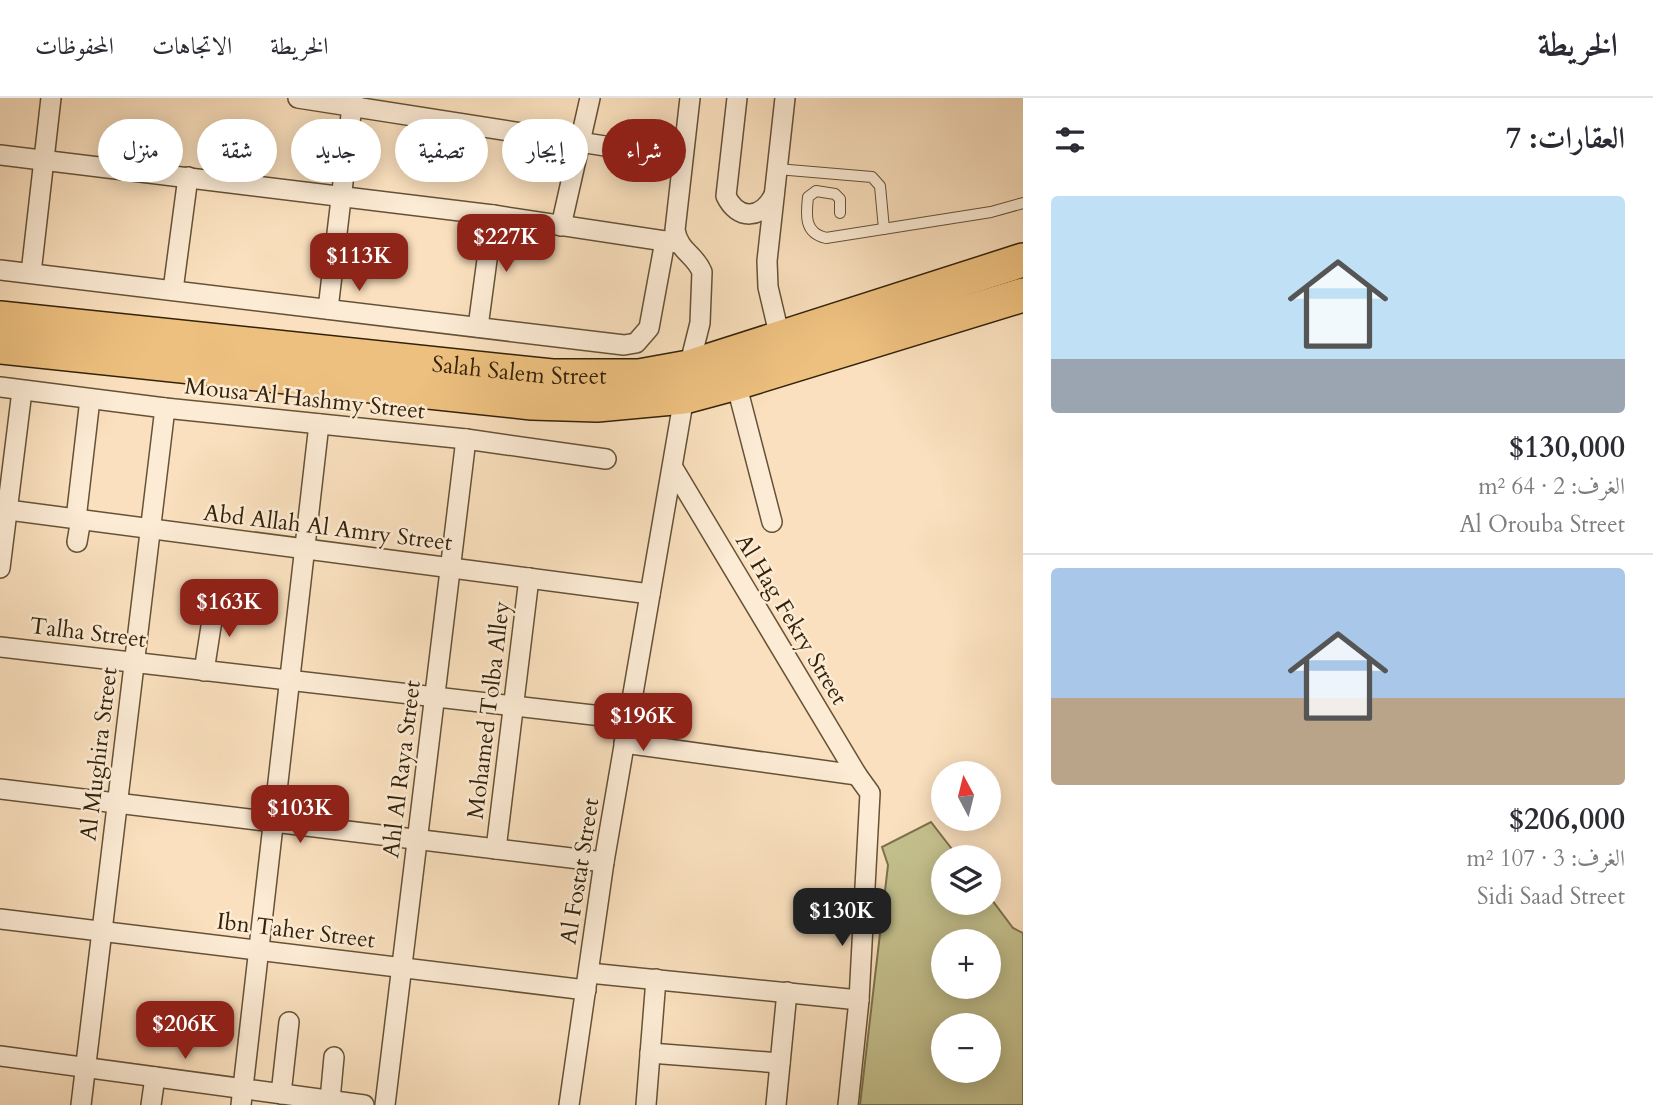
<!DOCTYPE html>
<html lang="ar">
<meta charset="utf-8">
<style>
:root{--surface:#fff;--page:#f2f2f3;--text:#2b2b33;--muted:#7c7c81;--line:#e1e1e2;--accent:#8f2418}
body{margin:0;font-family:Cardo,Amiri,serif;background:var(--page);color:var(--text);direction:rtl;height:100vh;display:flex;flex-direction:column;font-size:26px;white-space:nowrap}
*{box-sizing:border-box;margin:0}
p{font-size:23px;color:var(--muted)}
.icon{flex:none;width:38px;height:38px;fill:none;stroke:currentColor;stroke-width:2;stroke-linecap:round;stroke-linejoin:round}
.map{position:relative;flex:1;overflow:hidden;direction:ltr}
.sheet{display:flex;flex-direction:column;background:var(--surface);width:630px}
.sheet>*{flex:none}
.top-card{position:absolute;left:21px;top:21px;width:665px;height:63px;direction:rtl;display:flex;gap:14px}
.needle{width:46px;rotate:353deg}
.buttons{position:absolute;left:931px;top:663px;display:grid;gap:14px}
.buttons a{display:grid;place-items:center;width:70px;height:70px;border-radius:50%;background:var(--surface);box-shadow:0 4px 18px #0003;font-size:35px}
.price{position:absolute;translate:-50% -60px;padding:0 16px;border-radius:14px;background:var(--accent);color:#fff;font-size:23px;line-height:46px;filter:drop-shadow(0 2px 4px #0008)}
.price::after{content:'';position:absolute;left:50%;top:42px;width:21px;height:16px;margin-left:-10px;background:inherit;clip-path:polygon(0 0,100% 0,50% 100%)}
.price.selected{background:#222;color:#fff}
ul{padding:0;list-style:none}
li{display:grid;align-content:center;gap:14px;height:371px;padding:0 28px}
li+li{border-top:2px solid var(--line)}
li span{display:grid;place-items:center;height:217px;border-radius:7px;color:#555}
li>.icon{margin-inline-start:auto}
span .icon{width:126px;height:126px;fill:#fffc;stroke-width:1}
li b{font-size:30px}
h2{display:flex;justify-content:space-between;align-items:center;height:84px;padding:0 28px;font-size:30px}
.tag{padding:0 24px;border-radius:32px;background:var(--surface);box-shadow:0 4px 18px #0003;font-size:24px;line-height:63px}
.tag.selected{background:var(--accent);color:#fff}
header{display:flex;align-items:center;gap:42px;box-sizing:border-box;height:98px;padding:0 35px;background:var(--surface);border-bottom:2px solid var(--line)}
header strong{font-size:33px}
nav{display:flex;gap:38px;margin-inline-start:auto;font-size:24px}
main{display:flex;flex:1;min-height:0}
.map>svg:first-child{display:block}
.green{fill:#c4c18e;stroke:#7c724c;stroke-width:2;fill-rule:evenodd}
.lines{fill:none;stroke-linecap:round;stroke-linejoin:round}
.service-casing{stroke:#655236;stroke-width:12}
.minor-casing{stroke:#655236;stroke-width:22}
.trunk-casing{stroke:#332209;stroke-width:36}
.service{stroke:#fcebd5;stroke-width:10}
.minor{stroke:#fcebd5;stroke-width:19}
.trunk{stroke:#edc07f;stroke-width:33}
.labels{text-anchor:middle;stroke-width:5;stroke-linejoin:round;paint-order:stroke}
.street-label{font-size:23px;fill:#332209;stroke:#fcebd5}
</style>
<header>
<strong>الخريطة</strong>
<nav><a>الخريطة</a><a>الاتجاهات</a><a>المحفوظات</a></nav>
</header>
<main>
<section class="sheet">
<h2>العقارات: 7<svg class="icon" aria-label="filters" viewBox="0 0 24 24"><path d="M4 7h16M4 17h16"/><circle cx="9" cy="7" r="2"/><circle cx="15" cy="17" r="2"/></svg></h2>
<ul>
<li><span style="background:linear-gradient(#bfe0f5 75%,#9aa5b1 0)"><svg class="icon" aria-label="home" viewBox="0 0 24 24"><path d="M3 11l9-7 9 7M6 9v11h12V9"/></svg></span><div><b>$130,000</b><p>الغرف: 2 · 64 m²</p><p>Al Orouba Street</p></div></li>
<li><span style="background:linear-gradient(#a9c7e8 60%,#b9a48a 0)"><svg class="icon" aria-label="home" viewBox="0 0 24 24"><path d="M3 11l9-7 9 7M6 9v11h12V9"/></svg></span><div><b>$206,000</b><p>الغرف: 3 · 107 m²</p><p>Sidi Saad Street</p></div></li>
</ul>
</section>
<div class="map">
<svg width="1023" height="1007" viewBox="0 0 1023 1007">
<rect width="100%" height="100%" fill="#fae0be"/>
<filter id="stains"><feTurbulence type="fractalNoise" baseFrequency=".00286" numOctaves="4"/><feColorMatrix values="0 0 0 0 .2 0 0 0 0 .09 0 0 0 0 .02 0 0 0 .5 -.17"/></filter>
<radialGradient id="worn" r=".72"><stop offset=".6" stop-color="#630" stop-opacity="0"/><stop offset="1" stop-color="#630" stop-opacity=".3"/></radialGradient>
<!-- green -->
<path class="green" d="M931,724l27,35 -15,1v45h46v-7l24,32 10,5v172h-163l28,-240 -6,-18zM943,844h46v45h-46zM943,928h46v45h-46z"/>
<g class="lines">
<defs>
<g id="service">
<polyline points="777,71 872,79 880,88 884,131"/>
<path d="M840,115v-14l-5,-5 -19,-3 -8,6c-2,18 -4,36 18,41l165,-26 32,-9"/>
</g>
<g id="minor">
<polyline points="298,0 682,60"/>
<path d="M737,0l-11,98c12,25 36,23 48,-1"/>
<polyline points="0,57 493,117 678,145"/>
<polyline points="561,128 590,0"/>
<polyline points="0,172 624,247 636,245 649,230 665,143"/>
<polyline points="31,175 51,0"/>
<polyline points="173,192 188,79"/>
<polyline points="328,211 353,0"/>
<polyline points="478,229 493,117"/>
<polyline points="780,240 768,189 767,163 785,0"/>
<path d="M689,269l11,-44 2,-51c-7,-18 -23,-20 -27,-42l15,-132"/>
<polyline points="736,285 772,424"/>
<polyline points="0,289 165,310 466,341 606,361"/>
<polyline points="673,370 857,677 870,695 859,902 848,1007"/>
<polyline points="0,411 650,496"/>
<polyline points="76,421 90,301"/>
<polyline points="77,444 81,421"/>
<polyline points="0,470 22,293"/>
<polyline points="0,549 628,621"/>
<polyline points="204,573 215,503"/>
<polyline points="624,645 857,677"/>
<polyline points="0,691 604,764"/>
<polyline points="496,751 529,480"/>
<polyline points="0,821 586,892"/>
<polyline points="589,875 859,902"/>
<polyline points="650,955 780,965"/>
<polyline points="0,958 364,1007"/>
<polyline points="281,996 289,924"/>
<polyline points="330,1002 334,959"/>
<polyline points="81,1007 165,310"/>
<polyline points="151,1007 155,979"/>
<polyline points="241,1007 319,326"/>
<polyline points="385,1007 466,341"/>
<polyline points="569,1007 604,764 684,299"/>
<polyline points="646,1007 656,881"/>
<polyline points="776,1007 787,894"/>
</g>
<g id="trunk">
<path id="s1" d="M0,220l552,58h87l50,-9 334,-107"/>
<polyline points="0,249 532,305 597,307 684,299 736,285 1023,197"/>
</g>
</defs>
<!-- service casing -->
<use href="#service" class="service-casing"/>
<!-- minor casing -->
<use href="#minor" class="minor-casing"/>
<!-- trunk casing -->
<use href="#trunk" class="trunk-casing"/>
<!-- service -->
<use href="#service" class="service"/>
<!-- minor -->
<use href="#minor" class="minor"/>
<!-- trunk -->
<use href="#trunk" class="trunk"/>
</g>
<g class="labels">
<!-- street labels -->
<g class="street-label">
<text dy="8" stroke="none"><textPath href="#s1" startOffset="522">Salah Salem Street</textPath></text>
<text transform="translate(305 300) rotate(6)" y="8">Mousa Al Hashmy Street</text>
<text transform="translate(328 429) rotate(7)" y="8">Abd Allah Al Amry Street</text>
<text transform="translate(792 521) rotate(59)" y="8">Al Hag Fekry Street</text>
<text transform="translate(88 534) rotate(7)" y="8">Talha Street</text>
<text transform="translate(488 612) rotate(-83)" y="8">Mohamed Tolba Alley</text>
<text transform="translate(98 656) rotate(-83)" y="8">Al Mughira Street</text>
<text transform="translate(401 671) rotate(-83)" y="8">Ahl Al Raya Street</text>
<text transform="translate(579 773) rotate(-81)" y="8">Al Fostat Street</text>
<text transform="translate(296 832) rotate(7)" y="8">Ibn Taher Street</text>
</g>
</g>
<rect width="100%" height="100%" filter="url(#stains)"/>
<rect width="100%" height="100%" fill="url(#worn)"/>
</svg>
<div class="buttons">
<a><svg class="needle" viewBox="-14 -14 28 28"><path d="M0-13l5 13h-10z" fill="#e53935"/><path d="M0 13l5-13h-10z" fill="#7c7c81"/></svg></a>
<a><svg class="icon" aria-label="layers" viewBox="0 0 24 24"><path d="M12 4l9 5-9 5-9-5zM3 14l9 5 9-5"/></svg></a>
<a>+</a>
<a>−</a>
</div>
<b class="price" style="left:506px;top:176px">$227K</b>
<b class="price" style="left:359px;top:195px">$113K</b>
<b class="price" style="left:229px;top:541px">$163K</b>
<b class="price" style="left:643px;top:655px">$196K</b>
<b class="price" style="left:300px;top:747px">$103K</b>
<b class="price selected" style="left:842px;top:850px">$130K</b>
<b class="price" style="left:185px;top:963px">$206K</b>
<div class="top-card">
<a class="tag selected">شراء</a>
<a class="tag">إيجار</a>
<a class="tag">تصفية</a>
<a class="tag">جديد</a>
<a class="tag">شقة</a>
<a class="tag">منزل</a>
</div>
</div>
</main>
